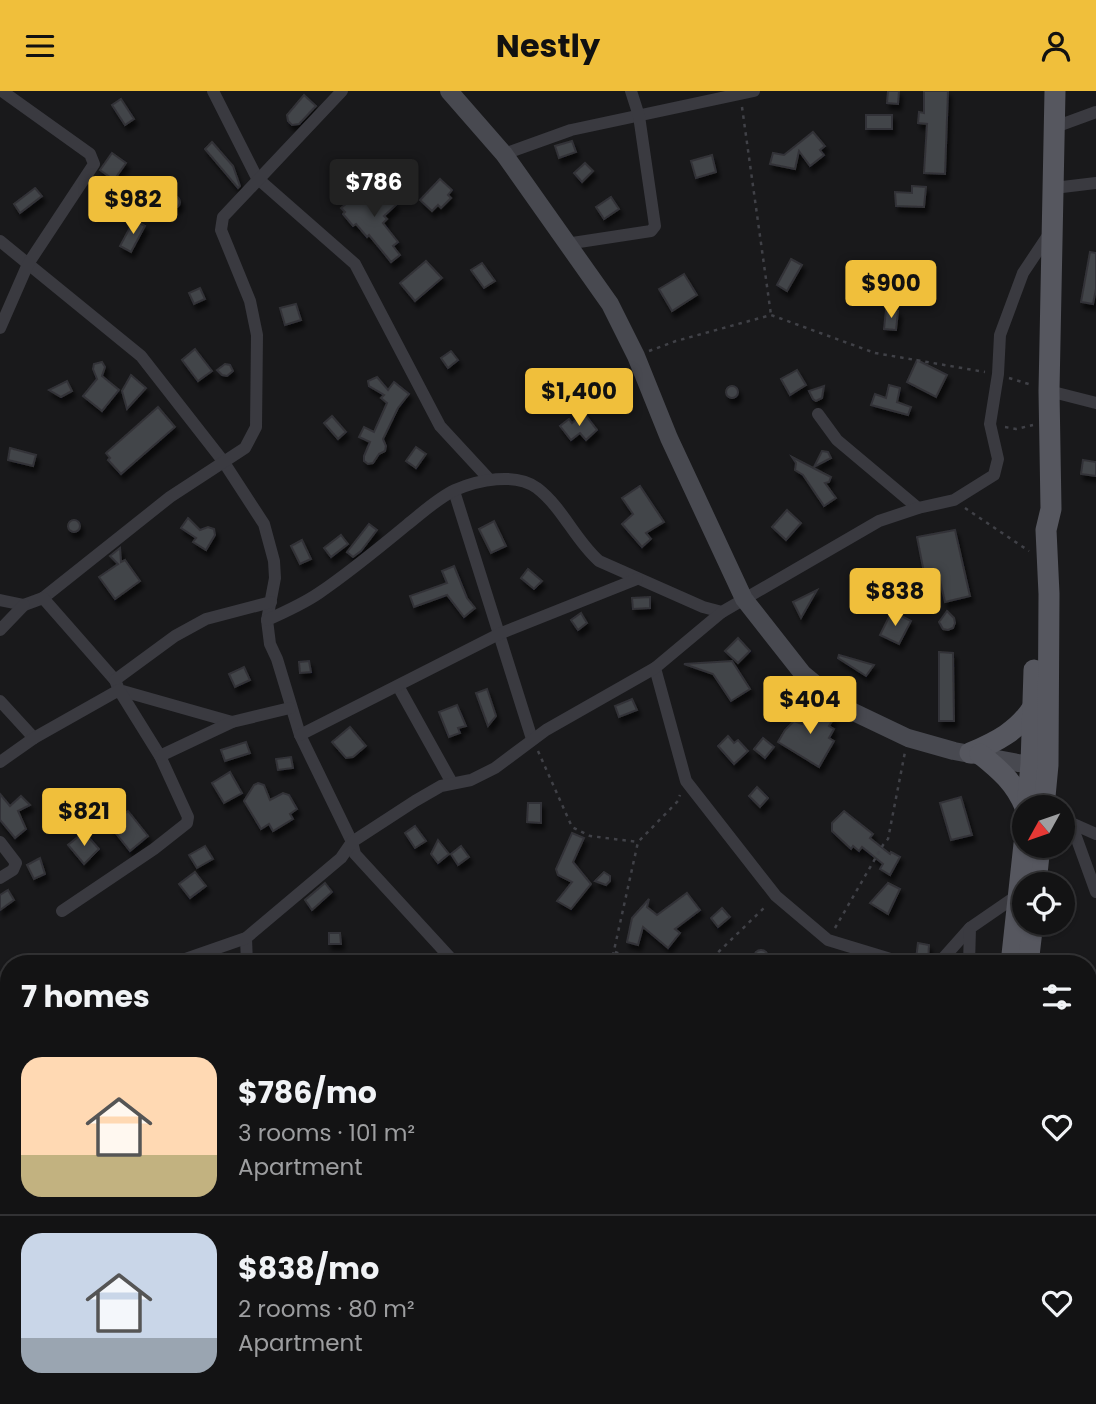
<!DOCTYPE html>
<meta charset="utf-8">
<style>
:root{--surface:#131314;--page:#202022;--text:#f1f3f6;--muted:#9d9ea0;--line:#323234;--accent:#f0bf3b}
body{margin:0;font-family:Poppins,sans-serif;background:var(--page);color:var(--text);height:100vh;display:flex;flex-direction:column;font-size:26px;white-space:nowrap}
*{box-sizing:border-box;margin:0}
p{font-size:23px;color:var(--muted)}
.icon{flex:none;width:38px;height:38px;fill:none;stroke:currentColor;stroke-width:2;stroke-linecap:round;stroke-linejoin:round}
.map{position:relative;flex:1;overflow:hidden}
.side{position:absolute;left:0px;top:864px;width:1097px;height:450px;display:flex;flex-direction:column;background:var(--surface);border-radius:28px 28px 0 0;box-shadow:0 2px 5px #0004,0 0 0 2px var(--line)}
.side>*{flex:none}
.needle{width:46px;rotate:230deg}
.fabs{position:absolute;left:1012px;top:704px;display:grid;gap:14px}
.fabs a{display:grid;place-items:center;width:63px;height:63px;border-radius:50%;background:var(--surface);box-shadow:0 2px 5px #0004,0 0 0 2px var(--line);font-size:35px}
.price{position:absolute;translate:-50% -60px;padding:0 16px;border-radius:7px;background:var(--accent);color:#111;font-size:23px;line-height:46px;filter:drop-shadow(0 2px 4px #0008)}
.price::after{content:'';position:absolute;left:50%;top:42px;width:21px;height:16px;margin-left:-10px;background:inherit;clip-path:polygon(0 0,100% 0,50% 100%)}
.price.on{background:#222;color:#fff}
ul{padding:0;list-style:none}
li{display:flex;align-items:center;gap:21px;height:175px;padding:0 21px}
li+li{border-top:2px solid var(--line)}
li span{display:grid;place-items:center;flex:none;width:196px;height:140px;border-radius:21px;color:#555}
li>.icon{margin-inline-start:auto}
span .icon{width:84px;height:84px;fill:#fffc;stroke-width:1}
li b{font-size:30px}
h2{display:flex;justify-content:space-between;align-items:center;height:84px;padding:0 21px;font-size:30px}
header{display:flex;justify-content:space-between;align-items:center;height:91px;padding:0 21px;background:var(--accent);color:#111;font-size:32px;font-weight:700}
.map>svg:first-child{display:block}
.building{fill:#434448;stroke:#333337;stroke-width:2;filter:url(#shadow)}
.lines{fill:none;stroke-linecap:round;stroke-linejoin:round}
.path{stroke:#404147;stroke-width:2.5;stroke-dasharray:3.5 5;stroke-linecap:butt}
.street{stroke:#3a3a40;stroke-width:12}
.secondary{stroke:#484950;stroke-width:18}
.primary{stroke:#56575f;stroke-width:21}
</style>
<header><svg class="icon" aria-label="menu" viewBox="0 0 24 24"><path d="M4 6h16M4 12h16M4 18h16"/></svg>Nestly<svg class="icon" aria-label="person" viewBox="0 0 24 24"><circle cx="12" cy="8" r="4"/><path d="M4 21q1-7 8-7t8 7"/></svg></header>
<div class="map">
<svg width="1096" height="1313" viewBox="0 0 1096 1313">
<defs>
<filter id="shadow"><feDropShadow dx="3" dy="5.5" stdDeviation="2" flood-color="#0009"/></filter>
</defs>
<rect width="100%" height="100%" fill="#19191b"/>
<!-- building -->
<g class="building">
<polygon points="888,0 899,0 898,13 887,12"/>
<polygon points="924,0 948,0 945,83 924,82 927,33 918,32 919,21 924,22"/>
<polygon points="304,4 316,15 299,33 292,34 288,30 287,24"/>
<polygon points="121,8 134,28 125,34 112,14"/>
<rect x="866" y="24" width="26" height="14"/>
<polygon points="813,41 825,55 820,59 824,64 810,75 799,60 795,78 770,73 773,62 784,64"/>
<polygon points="572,50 576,61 559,67 555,55"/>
<polygon points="212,51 233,75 240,95 238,97 205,58"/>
<polygon points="112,62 126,72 114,89 100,79"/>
<polygon points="712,64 716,81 696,87 691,70"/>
<polygon points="585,72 593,80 582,91 574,82"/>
<polygon points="440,88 452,99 448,104 451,107 441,117 438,114 432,120 420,109"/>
<polygon points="377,93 396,114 384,125 387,128 383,132 398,151 393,155 400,164 391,171 369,144 367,146 356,133 353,135 343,123 345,121 341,117 352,108 355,112"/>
<polygon points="912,95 926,96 924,116 896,115 895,101 912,102"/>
<polygon points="35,97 42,105 20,122 14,113"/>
<circle cx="174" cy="111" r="6"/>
<polygon points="611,106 619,118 604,128 596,116"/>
<polygon points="134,129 145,135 131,161 120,155"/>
<polygon points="1090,161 1096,162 1096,198 1093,213 1081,211"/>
<polygon points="791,168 802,174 787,200 777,194"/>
<polygon points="426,170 442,187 415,210 400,192"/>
<polygon points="482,172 495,190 484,197 471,179"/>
<polygon points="684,183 697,204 672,220 659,198"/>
<polygon points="200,197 205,208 194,213 189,202"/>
<polygon points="296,213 301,229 285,234 280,217"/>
<polygon points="886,219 898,220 896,239 884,238"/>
<polygon points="195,258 212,280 198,290 182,269"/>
<polygon points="451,260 458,269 448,277 441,267"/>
<polygon points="917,269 947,284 936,306 907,291"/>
<polygon points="102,271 105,276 102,285 119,299 102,320 83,305 97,288 93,278 94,273"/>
<polygon points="225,273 230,274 233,280 227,285 222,284 217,279"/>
<polygon points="797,279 806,294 790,304 781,288"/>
<polygon points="131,284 146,297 127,318 122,300"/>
<polygon points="377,286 388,299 394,291 409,303 398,317 383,348 386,355 385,360 379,363 373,372 368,373 364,370 364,365 370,351 359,346 364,336 374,341 387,312 381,307 384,304 369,295 368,290"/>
<polygon points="67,290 72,300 61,306 49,299"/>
<polygon points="889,294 900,297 897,311 911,316 908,324 871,314 875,303 886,307"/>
<polygon points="824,295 822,307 816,310 813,308 809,300"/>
<circle cx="732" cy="301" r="6"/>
<polygon points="158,316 175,336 121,383 108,369 110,367 106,362"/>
<polygon points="584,322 597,339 586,349 580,342 571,349 560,335 569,328 572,332"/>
<polygon points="332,325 346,341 338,348 324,332"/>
<polygon points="416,356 426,363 416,377 406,370"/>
<polygon points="10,357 36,364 33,375 8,369"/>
<polygon points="822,360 828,361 831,367 814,376"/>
<polygon points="792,366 831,386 829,391 825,392 836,407 824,415 803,384 795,379 796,372"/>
<polygon points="1083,369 1096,371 1096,385 1081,383"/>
<polygon points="640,395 664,431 646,442 651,448 642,456 622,433 633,423 622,407"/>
<polygon points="787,419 801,432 786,449 772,436"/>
<polygon points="188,427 200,439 208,436 214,438 215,444 206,459 193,451 196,447 181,437"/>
<circle cx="74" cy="435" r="6"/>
<polygon points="494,430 506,455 491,462 479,438"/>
<polygon points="369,433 377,439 361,460 353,466 347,461"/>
<polygon points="955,439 970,505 945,511 939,485 925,487 917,446"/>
<polygon points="341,444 348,453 331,466 324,457"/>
<polygon points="302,449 311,468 300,473 291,455"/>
<polygon points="120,457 121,471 125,469 140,490 115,508 99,486 118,473 110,465"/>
<polygon points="454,475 467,507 475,517 464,526 447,504 414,516 410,505 447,492 442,480"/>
<polygon points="528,478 542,490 534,498 521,487"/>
<polygon points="817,499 801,527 793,511"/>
<polygon points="650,506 650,517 633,518 632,507"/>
<polygon points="892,520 911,530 899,553 880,544"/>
<polygon points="947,520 954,527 955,532 953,537 948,539 943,538 939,531"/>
<polygon points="581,522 587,532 578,539 571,529"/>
<polygon points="738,547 750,560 738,572 725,560"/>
<polygon points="939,561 953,562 954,630 939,630"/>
<polygon points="839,564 874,574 866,585 838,567"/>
<polygon points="309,570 311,581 300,582 299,571"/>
<polygon points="732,570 750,598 731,610 713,583 684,573"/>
<polygon points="244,576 250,589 235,596 229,583"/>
<polygon points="487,598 496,625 488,635 476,602"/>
<polygon points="632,608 637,619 619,626 615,615"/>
<polygon points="457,614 466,635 458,637 460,642 449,646 439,621"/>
<polygon points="812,614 834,627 829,635 834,638 829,647 834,650 819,676 778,651 785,639 794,630 802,633"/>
<polygon points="350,636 366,655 353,666 346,667 332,651"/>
<polygon points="728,645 734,652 738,649 748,660 734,673 718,655"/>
<polygon points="763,647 774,656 765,667 754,658"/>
<polygon points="246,651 250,662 225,670 221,659"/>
<polygon points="291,666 293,677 278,679 276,668"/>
<polygon points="230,681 242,702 224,712 212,692"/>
<polygon points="258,692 264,694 270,709 283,702 289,704 297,718 290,723 293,728 273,740 269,733 261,738 244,710 254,694"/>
<polygon points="757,696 768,707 760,716 749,705"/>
<polygon points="0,703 10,715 21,705 30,714 18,720 26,738 15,747 0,729"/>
<polygon points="961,706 972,744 951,749 940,712"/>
<polygon points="528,712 541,712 541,732 527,731"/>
<polygon points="128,720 148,745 130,760 110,735"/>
<polygon points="844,720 873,743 870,747 890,763 891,761 900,766 890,784 880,778 883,773 862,756 859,760 853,755 851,758 832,740 832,732"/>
<polygon points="415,735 426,750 415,757 405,742"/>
<polygon points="84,741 99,758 84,773 68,754"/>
<polygon points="572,742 584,747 573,771 591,793 571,818 557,810 572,791 558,784 556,778"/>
<polygon points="438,749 449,763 438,772 431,763"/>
<polygon points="205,755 213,768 197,777 189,764"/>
<polygon points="461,755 469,766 458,774 451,763"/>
<polygon points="40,767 45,783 34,788 27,774"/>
<polygon points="195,781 206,795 190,807 179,793"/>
<polygon points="604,781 610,785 610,790 606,794 595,790"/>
<polygon points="325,792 332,801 312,819 305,809"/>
<polygon points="888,792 900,798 888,823 870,812"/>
<polygon points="8,799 14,809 0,819 0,804"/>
<polygon points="687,802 700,819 675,838 680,842 668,857 643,836 638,854 627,851 632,827 649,808 647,816 657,824"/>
<polygon points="722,817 730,826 718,836 711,827"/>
<polygon points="329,842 340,842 341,853 329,853"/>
<polygon points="918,852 929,854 928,869 916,868"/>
<circle cx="761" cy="866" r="7"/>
</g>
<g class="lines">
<!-- path -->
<g class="path">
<polyline points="742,16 771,224"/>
<polyline points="649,260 676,250 771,224 875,262 985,281"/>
<polyline points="1009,287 1032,294"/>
<polyline points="1005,336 1016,338 1033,334"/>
<polyline points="965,417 1029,460"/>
<polyline points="538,660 572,736 590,745 638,751"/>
<polyline points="835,837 883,754 888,748 905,661"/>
<polyline points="615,861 648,873"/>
<polyline points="611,873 638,751 678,710 680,704"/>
<polyline points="706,873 766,815"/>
</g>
<!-- street -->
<g class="street">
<polyline points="213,0 257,87 355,173 440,335 489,388"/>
<polyline points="1055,36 1096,21"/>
<polyline points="504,63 571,39 754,0"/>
<polyline points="1054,97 1096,92"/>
<polyline points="0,150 141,265 223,370 264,433 274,470 275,487 267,529 270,553 277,568 300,644 352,751 355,763 456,873"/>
<polyline points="566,153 651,140 655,135 639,25 631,0"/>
<polyline points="0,237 28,173 94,73 90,63 2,0"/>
<polyline points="1049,300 1096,312"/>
<polyline points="818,323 837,349 918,417"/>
<polyline points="454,400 532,648"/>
<polyline points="43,507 170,406 245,357 256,336 257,244 250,210 221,139 223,126 342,0"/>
<polyline points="0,509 24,514 43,507 115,589 119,599 232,631 290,617"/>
<path d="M267,529c18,-8 36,-16 52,-27 31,-21 60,-45 89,-69 14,-11 30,-26 47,-34 23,-10 60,-18 82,-2 26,20 38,52 62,73l104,46 19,5"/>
<polyline points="0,539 24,514"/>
<polyline points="655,577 686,690 776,805 828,849 907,873"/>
<polyline points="115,589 175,545 206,528 271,511"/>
<polyline points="398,595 452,692"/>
<polyline points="0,610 34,647"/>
<polyline points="300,644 499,543 637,488"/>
<polyline points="0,671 34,647 119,599 160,665"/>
<polyline points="1062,728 1096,743"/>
<polyline points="1071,732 1096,801"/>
<polyline points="0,751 16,772 13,779 0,787"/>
<polyline points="62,820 154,758 187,732 188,726 160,665 232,631"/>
<polyline points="246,847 247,873"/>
<polyline points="177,871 246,847 341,767 352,751 415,710 441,695 471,689 495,677 546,639 655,577 722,521 879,430 918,417 954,409 994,384 998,368 990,333 998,283 1000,244 1023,182 1049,143"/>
<polyline points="938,873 970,837"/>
<polyline points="969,873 970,837 1018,804"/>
<polyline points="0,1011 9,1011"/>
<polyline points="1088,1188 1096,1190"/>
<polyline points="257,1306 262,1313"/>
<polyline points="382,1306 387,1313"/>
<polyline points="510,1306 514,1313"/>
<polyline points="632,1306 636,1313"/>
<polyline points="766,1306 771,1313"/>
</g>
<!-- secondary -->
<polyline class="secondary" points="449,0 504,63 610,213 636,265 669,347 744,508 803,583 843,616 908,647 954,660 1018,672 1042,673"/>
<!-- primary -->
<g class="primary">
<path d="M970,662c26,-11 48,-22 63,-46"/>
<path d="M980,663c20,16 35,29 45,53"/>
<polyline points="1027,716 1031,673 1034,579"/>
<polyline points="1044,716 1048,674 1049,503 1046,439 1051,418 1049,300 1055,0"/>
<polyline points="1036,793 1040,754"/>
<polyline points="1011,873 1024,753"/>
<polyline points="1028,873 1033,831"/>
<polyline points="947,1313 948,1306"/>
</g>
</g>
</svg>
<div class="fabs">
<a><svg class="needle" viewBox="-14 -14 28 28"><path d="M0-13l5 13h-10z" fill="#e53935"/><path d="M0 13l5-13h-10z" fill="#9d9ea0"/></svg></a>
<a><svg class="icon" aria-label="locate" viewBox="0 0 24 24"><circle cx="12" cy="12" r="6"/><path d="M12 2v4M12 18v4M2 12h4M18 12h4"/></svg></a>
</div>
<b class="price on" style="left:374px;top:128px">$786</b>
<b class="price" style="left:133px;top:145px">$982</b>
<b class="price" style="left:891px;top:229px">$900</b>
<b class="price" style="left:579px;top:337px">$1,400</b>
<b class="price" style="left:895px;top:537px">$838</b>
<b class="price" style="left:810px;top:645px">$404</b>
<b class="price" style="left:84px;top:757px">$821</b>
<section class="side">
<h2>7 homes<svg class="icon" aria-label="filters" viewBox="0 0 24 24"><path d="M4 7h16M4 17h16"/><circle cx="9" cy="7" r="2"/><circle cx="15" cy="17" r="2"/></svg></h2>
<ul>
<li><span style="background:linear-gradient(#ffd9b3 70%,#c2b280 0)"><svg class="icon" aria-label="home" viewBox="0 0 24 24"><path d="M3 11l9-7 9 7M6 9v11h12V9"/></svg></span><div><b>$786/mo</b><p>3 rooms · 101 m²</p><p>Apartment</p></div><svg class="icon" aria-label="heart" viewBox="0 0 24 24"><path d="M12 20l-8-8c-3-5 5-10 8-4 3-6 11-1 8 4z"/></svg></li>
<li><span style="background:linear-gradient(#c9d6e8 75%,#9aa5b1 0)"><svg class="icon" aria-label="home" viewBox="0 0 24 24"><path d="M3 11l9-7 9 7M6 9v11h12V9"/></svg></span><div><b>$838/mo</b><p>2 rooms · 80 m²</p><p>Apartment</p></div><svg class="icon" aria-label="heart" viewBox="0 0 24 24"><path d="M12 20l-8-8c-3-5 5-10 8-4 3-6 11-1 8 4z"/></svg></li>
</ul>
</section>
</div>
